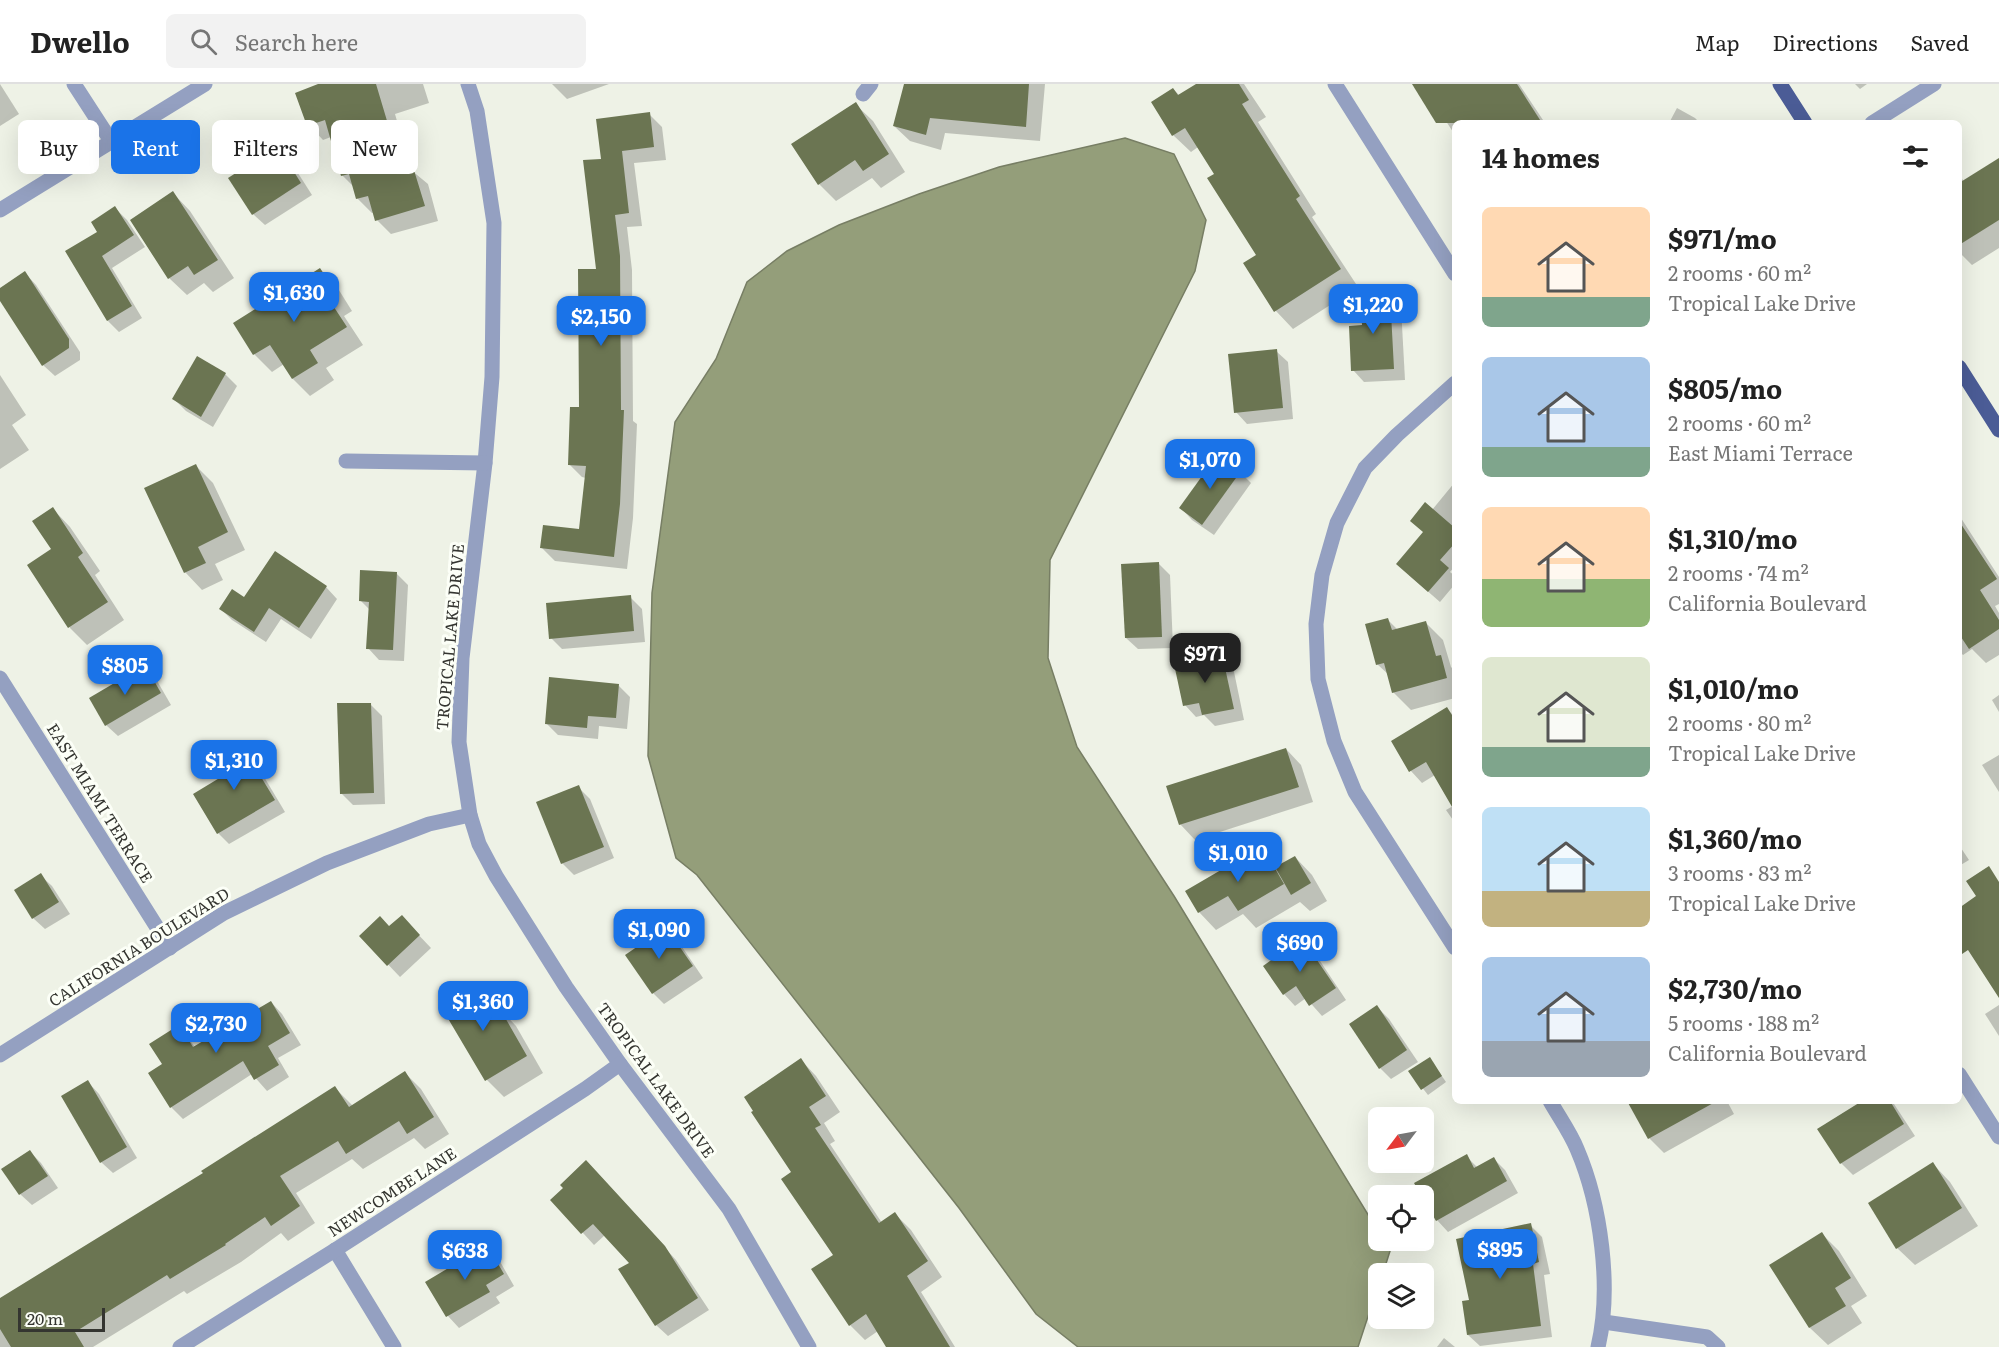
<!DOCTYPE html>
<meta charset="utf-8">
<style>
:root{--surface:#fff;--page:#f2f2f2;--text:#222;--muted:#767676;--line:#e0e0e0;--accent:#1a73e8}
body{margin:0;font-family:Literata,serif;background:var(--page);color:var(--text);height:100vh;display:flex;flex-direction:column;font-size:22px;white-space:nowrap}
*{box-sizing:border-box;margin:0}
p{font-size:20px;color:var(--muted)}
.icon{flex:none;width:33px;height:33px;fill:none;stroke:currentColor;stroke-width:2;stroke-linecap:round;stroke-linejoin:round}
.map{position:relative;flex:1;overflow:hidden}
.panel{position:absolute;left:1452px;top:36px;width:510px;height:984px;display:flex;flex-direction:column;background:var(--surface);border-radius:9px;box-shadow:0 6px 24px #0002}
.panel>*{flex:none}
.top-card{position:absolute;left:18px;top:36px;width:570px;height:54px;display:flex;gap:12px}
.needle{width:39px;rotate:238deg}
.buttons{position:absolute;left:1368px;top:1023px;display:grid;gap:12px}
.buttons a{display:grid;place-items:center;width:66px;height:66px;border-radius:9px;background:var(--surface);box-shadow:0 6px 24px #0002;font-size:30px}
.scale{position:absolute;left:18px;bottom:15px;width:87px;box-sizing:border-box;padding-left:6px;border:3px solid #343530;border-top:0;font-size:16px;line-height:21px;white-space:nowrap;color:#343530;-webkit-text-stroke:4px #fcfff7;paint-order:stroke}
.price{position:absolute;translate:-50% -51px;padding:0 14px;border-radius:12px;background:var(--accent);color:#fff;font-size:20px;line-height:39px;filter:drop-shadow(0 2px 3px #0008)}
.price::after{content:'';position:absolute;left:50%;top:36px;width:18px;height:14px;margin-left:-9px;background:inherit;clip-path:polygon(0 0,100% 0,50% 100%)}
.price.on{background:#222;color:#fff}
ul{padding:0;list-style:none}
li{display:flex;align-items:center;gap:18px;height:150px;padding:0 30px}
li span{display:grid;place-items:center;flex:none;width:168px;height:120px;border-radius:9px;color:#555}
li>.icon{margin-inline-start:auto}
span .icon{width:72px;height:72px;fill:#fffc;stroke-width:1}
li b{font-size:26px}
h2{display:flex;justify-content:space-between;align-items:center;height:72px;padding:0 30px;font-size:26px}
.chip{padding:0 21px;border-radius:9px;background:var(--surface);box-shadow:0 6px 24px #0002;font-size:21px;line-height:54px}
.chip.on{background:var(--accent);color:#fff}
header{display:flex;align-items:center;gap:36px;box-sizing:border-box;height:84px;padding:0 30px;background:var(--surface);border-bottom:2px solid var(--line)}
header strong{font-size:28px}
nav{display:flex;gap:33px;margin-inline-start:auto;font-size:21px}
.search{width:420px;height:54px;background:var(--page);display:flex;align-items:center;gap:15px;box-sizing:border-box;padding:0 21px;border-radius:9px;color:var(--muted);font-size:22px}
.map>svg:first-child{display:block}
.water{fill:#949e7a;stroke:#777e64;stroke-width:1.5}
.shadow{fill:#0003}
.building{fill:#6b7552}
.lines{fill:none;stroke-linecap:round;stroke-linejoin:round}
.minor{stroke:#94a0c1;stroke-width:15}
.major{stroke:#4b5c96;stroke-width:15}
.labels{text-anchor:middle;stroke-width:6;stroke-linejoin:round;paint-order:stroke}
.street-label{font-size:16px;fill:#343530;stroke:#fcfff7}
</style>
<header>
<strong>Dwello</strong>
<div class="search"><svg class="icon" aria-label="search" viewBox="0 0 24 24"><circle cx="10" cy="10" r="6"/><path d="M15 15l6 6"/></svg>Search here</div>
<nav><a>Map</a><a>Directions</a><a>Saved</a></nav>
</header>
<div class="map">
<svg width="1999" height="1263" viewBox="0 0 1999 1263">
<rect width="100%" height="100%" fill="#eef2e6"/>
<!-- water -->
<polygon class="water" points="1125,54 1174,70 1206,136 1195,187 1050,476 1048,574 1077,663 1174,812 1378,1147 1378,1156 1384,1157 1390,1167 1383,1189 1378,1190 1378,1202 1358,1263 1078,1263 1036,1230 959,1124 697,791 676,774 648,672 652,509 675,338 716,275 747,198 787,167 839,141 919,110 999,83"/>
<!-- shadow -->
<g class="shadow">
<polygon points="0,0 19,30 0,42"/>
<polygon points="323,0 423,0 429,19 395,30 411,86 428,100 438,137 391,150 377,136 375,128 372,129 357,114 354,103 342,91 331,53 323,56 309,41"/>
<polygon points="552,0 609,0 567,15"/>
<polygon points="905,0 1045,0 1040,57 945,49 941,66 910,57 894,42"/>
<polygon points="1199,0 1244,0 1266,33 1258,38 1316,130 1312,133 1358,203 1293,245 1276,227 1245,180 1258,171 1216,90 1198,63 1191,68 1173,51 1173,5 1180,12"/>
<polygon points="1413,0 1519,0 1545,39 1455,39 1455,51 1440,28"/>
<polygon points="1855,0 1867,0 1860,5"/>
<polygon points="855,20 873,37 905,88 881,104 872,94 836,117 819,100"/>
<polygon points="1677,24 1695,34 1700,39 1669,39"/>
<polygon points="649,30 662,43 666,76 634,79 642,142 627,143 632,186 633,337 637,340 633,434 627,485 555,477 542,464 580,446 586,394 582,393 569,380 580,325 598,187 603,76"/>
<polygon points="277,64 289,75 312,111 265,141 253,130"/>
<polygon points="1999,80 1999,164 1972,181 1959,168 1959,90 1964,98"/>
<polygon points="173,109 190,127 234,194 213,208 204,199 187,211 169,194"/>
<polygon points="115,124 127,136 145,163 112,184 142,234 119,248 108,237 67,168 99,148"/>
<polygon points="320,185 337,203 352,227 344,232 363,261 326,284 334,296 310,312 293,295 284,280 272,288 254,270 235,239"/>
<polygon points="25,189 36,201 80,268 80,276 55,292 43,281 0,214 0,205"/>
<polygon points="1389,211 1401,223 1405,296 1364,298 1353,286 1364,242"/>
<polygon points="1276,267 1288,278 1293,335 1247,340 1236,328"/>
<polygon points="225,290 237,302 213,343 186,327 174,315"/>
<polygon points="0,291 26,331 12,341 29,366 0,385"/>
<polygon points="195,381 213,399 245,466 215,480 223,496 202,506 185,488"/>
<polygon points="1240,388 1251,399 1214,451 1192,436 1181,424"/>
<polygon points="1455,398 1455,482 1450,488 1455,492 1455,500 1440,518 1409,491 1432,426"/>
<polygon points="53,425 70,443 100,487 95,491 124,536 87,561 70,544 29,481 53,465"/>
<polygon points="1959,431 1999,493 1999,520 1995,522 1999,529 1999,571 1986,579 1972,565 1963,571 1959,567"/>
<polygon points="1158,479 1170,491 1173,564 1138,565 1126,554"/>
<polygon points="396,489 408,501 404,577 379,576 368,564 370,526 360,516"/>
<polygon points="326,503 337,515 311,555 281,535 266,558 232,536 221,525 244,515"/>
<polygon points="630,513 642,525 645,558 562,565 551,554"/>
<polygon points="1388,536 1398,546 1426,539 1443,556 1451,583 1455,587 1455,614 1411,626 1393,608 1389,591 1377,580"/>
<polygon points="1221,572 1233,583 1244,636 1215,642 1204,631 1196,633 1185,621"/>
<polygon points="144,583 156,595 171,621 118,652 106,641"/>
<polygon points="619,602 630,613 627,645 599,642 598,655 558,651 546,639"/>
<polygon points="1999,611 1999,628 1992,616"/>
<polygon points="370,620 382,632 385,720 353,721 341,709"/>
<polygon points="1447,625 1455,633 1455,739 1446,726 1453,722 1435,691 1422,699 1411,687 1393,657"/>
<polygon points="239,659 251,671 285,728 229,760 218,749"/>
<polygon points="1286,665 1301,681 1313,718 1195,756 1180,740"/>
<polygon points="1999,671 1999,708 1982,681"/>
<polygon points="578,703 590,715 614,774 574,791 562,779"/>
<polygon points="1959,761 1969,776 1959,782"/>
<polygon points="1262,764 1280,782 1295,773 1312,791 1327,817 1310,827 1300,818 1256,844 1243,830 1216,846 1199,828"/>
<polygon points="40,791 52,802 70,830 45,845 33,834"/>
<polygon points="413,845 431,864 400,893 361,852"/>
<polygon points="666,845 678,857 703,894 664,920 653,909"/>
<polygon points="1302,856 1314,868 1346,916 1322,932 1306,914 1295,922 1284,910"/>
<polygon points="477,901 516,942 543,989 504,1013 487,996"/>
<polygon points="271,918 282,930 301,961 278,974 289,993 267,1007 252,990 183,1035 171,1023 164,980 179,943 195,963"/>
<polygon points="1999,921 1999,952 1985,930"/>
<polygon points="1377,923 1389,935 1418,978 1391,995 1380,984"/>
<polygon points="1430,975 1446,998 1428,1011 1410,988"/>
<polygon points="801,976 816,992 840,1028 824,1039 835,1057 830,1060 882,1139 895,1130 911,1146 942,1193 921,1208 955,1263 888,1263 878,1247 865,1256 850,1241 835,1171 793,1088"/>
<polygon points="405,989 421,1005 449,1050 425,1065 414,1054 363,1085 352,1075 296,1109 315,1139 288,1157 281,1149 241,1178 187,1210 184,1207 93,1263 0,1263 0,1216 205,1089 335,1004 353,1022"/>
<polygon points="88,998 99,1010 137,1074 113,1089 101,1078"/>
<polygon points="1636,1017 1727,1017 1734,1030 1664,1069 1649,1054"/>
<polygon points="1864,1017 1892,1017 1915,1052 1853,1091 1841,1079 1819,1045"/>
<polygon points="30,1068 41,1079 58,1104 32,1121 20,1110"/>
<polygon points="1466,1072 1478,1084 1494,1075 1505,1086 1518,1109 1448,1148 1437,1136 1424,1112"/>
<polygon points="1933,1080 1950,1098 1978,1142 1915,1181 1897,1164"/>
<polygon points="598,1090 676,1176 709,1226 668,1252 656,1241 631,1179 605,1151 594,1161 553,1116"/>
<polygon points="1530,1141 1542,1153 1550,1190 1544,1191 1552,1253 1480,1262 1468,1251 1471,1217"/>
<polygon points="1822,1150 1839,1167 1867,1212 1851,1222 1862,1239 1828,1261 1810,1244 1771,1181"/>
<polygon points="487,1163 498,1174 514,1202 496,1213 500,1219 459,1244 448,1232 427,1198"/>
<polygon points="1444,1254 1455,1263 1437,1263"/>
</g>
<!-- building -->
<g class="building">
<polygon points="318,0 376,0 402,87 413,83 425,122 375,137 368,112 356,115 349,90 341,92 325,36 307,42 295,9"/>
<polygon points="904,0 1029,0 1026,43 930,34 926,51 893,42"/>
<polygon points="1196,0 1239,0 1249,16 1242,20 1300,112 1296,115 1341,185 1274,228 1243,179 1256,171 1207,94 1214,90 1185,44 1172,52 1151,18 1173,4 1178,11"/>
<polygon points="1412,0 1517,0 1542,39 1436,39"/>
<polygon points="856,18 889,70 863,87 855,76 818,101 791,60"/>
<polygon points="650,28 654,63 622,67 629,129 615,131 620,172 621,326 624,326 620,420 614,473 540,464 543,441 579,445 586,382 568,381 570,323 579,323 578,185 596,185 583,76 601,75 596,35"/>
<polygon points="278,62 301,99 252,131 228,94"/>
<polygon points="1999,74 1999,136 1959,161 1959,99"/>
<polygon points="173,107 218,176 194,191 188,182 168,195 130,136"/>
<polygon points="115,122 134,151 102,172 132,222 107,237 65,167 97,148 91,138"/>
<polygon points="320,184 336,209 328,214 347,243 310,266 318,279 292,295 270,261 253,271 233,239"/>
<polygon points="25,187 69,255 69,264 42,282 0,217 0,204"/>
<polygon points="1390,210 1394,285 1351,287 1349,242 1362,241 1360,211"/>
<polygon points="1277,265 1283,324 1234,329 1228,270"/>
<polygon points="197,272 226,289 201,333 172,315"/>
<polygon points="1218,370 1241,387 1202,441 1179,424"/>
<polygon points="196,380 228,448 198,463 206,479 184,489 144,404"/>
<polygon points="1425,418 1455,444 1455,459 1440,476 1449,484 1428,508 1396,480 1423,448 1410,437"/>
<polygon points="53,423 83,469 78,473 108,518 68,544 27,481 51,465 32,437"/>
<polygon points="1959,437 1997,495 1980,506 1999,536 1999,545 1969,565 1959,550"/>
<polygon points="275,467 327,502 299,544 269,524 254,548 219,525 232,505 244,513"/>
<polygon points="1159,478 1162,553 1125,554 1121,480"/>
<polygon points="360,486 397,488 393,566 366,565 369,518 359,517"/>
<polygon points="631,511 634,547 549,555 546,519"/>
<polygon points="1388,534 1392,546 1426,537 1436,572 1441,571 1447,594 1392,609 1384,579 1376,581 1365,540"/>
<polygon points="1222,570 1234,625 1202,631 1199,619 1183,622 1174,580"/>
<polygon points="145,581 161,609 105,642 89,614"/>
<polygon points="549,593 619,600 616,634 588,632 587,644 545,640"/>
<polygon points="337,619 371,619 374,709 340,710"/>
<polygon points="1447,623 1455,636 1455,728 1426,678 1409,688 1391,657"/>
<polygon points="239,657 275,716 217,750 193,710 231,687 220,669"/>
<polygon points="1286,664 1299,703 1179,741 1166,702"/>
<polygon points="579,701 604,763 561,780 536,718"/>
<polygon points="1262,762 1284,800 1238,827 1228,812 1198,829 1185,807"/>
<polygon points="1295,772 1311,799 1291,811 1275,783"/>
<polygon points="1989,782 1999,798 1999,914 1968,866 1959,872 1959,824 1976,812 1966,797"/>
<polygon points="41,789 59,818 32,835 14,806"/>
<polygon points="402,831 420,851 387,882 359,852 380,832 389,842"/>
<polygon points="666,843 693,882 652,910 625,871"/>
<polygon points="1302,854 1336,904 1309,922 1296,902 1283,911 1263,882"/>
<polygon points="477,899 494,926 499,923 527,972 485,997 440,921"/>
<polygon points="271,917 290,949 268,962 279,981 254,996 243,977 170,1024 148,989 162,980 149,960 179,941 193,963"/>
<polygon points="1377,921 1407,966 1379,985 1349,940"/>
<polygon points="1430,973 1442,992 1421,1006 1408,987"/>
<polygon points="801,974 826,1012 809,1023 821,1041 815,1044 879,1139 895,1128 928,1177 907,1192 950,1263 886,1263 866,1230 849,1242 811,1185 833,1171 781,1095 791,1088 751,1028 753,1027 744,1013"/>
<polygon points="405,987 434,1033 407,1050 399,1037 346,1070 338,1057 280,1092 300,1122 271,1142 265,1133 225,1160 226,1161 170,1195 167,1191 75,1248 84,1263 11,1263 0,1245 0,1214 203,1089 201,1087 335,1002 349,1023"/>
<polygon points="88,996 127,1063 100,1079 61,1012"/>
<polygon points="1627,1017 1717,1017 1648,1055"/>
<polygon points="1862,1017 1890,1017 1904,1040 1840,1080 1817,1045"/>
<polygon points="30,1066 48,1092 19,1111 1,1085"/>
<polygon points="1467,1070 1474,1084 1494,1073 1507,1097 1436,1137 1424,1116 1424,1112 1421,1112 1414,1099"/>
<polygon points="586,1076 665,1162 698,1214 655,1242 618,1185 629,1179 593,1140 581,1150 550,1116 563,1104 560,1101"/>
<polygon points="1933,1078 1962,1124 1896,1165 1868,1119"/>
<polygon points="1531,1139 1539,1178 1533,1180 1541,1242 1467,1251 1462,1217 1469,1216 1456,1155"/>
<polygon points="1822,1148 1851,1194 1835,1204 1846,1222 1809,1244 1769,1181"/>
<polygon points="487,1161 504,1190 486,1201 490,1208 446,1233 425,1198"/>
</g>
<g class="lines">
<!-- minor -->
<g class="minor">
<polyline points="74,0 111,57"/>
<polyline points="468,0 477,27 494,139 492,293 485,379 462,574 459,658 470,731 479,760 496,792 566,903 620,980 729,1125 809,1263"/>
<polyline points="1335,0 1455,190"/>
<polyline points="863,10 871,0"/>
<polyline points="1872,39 1934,0"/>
<polyline points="0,126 205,0"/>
<polyline points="1455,299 1397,351 1365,384 1337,439 1322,491 1316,540 1318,595 1334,657 1355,708 1455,864"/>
<polyline points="346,377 485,379"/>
<polyline points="0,594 170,864"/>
<polyline points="0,971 224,829 327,779 429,740 470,731"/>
<polyline points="1959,990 1999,1053"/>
<path d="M1550,1017c9,16 20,31 27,48 24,56 35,139 21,198"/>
<polyline points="335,1166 394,1263"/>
<polyline points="1604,1238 1707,1253 1718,1263"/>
<polyline points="180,1263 335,1166 585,1005 620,980"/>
</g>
<!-- major -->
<g class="major">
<polyline points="1780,0 1805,39"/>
<polyline points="1959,283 1999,346"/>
</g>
</g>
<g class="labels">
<!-- street labels -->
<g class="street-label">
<text transform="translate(450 553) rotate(-85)" y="6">TROPICAL LAKE DRIVE</text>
<text transform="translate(100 719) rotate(58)" y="6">EAST MIAMI TERRACE</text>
<text transform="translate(139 863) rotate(-32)" y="6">CALIFORNIA BOULEVARD</text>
<text transform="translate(656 996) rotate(54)" y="6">TROPICAL LAKE DRIVE</text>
<text transform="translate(392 1108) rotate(-33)" y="6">NEWCOMBE LANE</text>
</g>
</g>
</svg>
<div class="buttons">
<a><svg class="needle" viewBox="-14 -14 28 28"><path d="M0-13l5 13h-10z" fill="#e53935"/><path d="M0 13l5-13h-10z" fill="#767676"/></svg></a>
<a><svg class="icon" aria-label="locate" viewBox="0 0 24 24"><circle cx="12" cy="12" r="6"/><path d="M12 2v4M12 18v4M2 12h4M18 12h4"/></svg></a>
<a><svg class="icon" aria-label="layers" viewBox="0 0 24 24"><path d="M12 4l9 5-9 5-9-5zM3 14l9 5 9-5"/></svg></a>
</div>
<div class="scale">20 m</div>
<b class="price" style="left:294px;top:239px">$1,630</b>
<b class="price" style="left:1373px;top:251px">$1,220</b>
<b class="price" style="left:601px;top:263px">$2,150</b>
<b class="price" style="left:1210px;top:406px">$1,070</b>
<b class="price on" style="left:1205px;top:600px">$971</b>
<b class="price" style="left:125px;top:612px">$805</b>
<b class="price" style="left:234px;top:707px">$1,310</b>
<b class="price" style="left:1238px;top:799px">$1,010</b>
<b class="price" style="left:659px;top:876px">$1,090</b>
<b class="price" style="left:1300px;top:889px">$690</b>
<b class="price" style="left:483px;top:948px">$1,360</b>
<b class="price" style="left:216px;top:970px">$2,730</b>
<b class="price" style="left:1500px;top:1196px">$895</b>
<b class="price" style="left:465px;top:1197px">$638</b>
<div class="top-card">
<a class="chip">Buy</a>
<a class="chip on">Rent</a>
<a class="chip">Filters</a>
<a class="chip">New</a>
</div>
<section class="panel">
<h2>14 homes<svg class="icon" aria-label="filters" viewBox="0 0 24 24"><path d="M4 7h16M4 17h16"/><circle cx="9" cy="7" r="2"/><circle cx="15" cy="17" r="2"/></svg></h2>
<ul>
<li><span style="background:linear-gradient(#ffd9b3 75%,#7fa58c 0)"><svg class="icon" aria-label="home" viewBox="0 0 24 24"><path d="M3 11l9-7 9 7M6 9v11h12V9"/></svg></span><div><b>$971/mo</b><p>2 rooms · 60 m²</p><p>Tropical Lake Drive</p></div></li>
<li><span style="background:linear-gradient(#a9c7e8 75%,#7fa58c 0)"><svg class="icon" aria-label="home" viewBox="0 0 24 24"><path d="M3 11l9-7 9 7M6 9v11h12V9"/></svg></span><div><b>$805/mo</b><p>2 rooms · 60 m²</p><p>East Miami Terrace</p></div></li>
<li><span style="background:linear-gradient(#ffd9b3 60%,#8fb573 0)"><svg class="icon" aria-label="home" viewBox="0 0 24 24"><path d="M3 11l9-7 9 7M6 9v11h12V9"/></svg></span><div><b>$1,310/mo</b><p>2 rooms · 74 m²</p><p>California Boulevard</p></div></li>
<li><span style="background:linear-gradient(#dfe7d0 75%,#7fa58c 0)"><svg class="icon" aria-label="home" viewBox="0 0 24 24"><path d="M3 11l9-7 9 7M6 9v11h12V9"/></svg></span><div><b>$1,010/mo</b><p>2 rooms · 80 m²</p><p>Tropical Lake Drive</p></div></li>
<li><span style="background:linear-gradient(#bfe0f5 70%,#c2b280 0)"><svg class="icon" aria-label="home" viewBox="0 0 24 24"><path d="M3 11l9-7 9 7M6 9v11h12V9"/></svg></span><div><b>$1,360/mo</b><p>3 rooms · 83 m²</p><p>Tropical Lake Drive</p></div></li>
<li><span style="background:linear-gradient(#a9c7e8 70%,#9aa5b1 0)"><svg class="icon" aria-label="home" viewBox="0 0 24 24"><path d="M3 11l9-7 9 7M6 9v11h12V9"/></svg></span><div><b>$2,730/mo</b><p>5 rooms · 188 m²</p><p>California Boulevard</p></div></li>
</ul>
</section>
</div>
